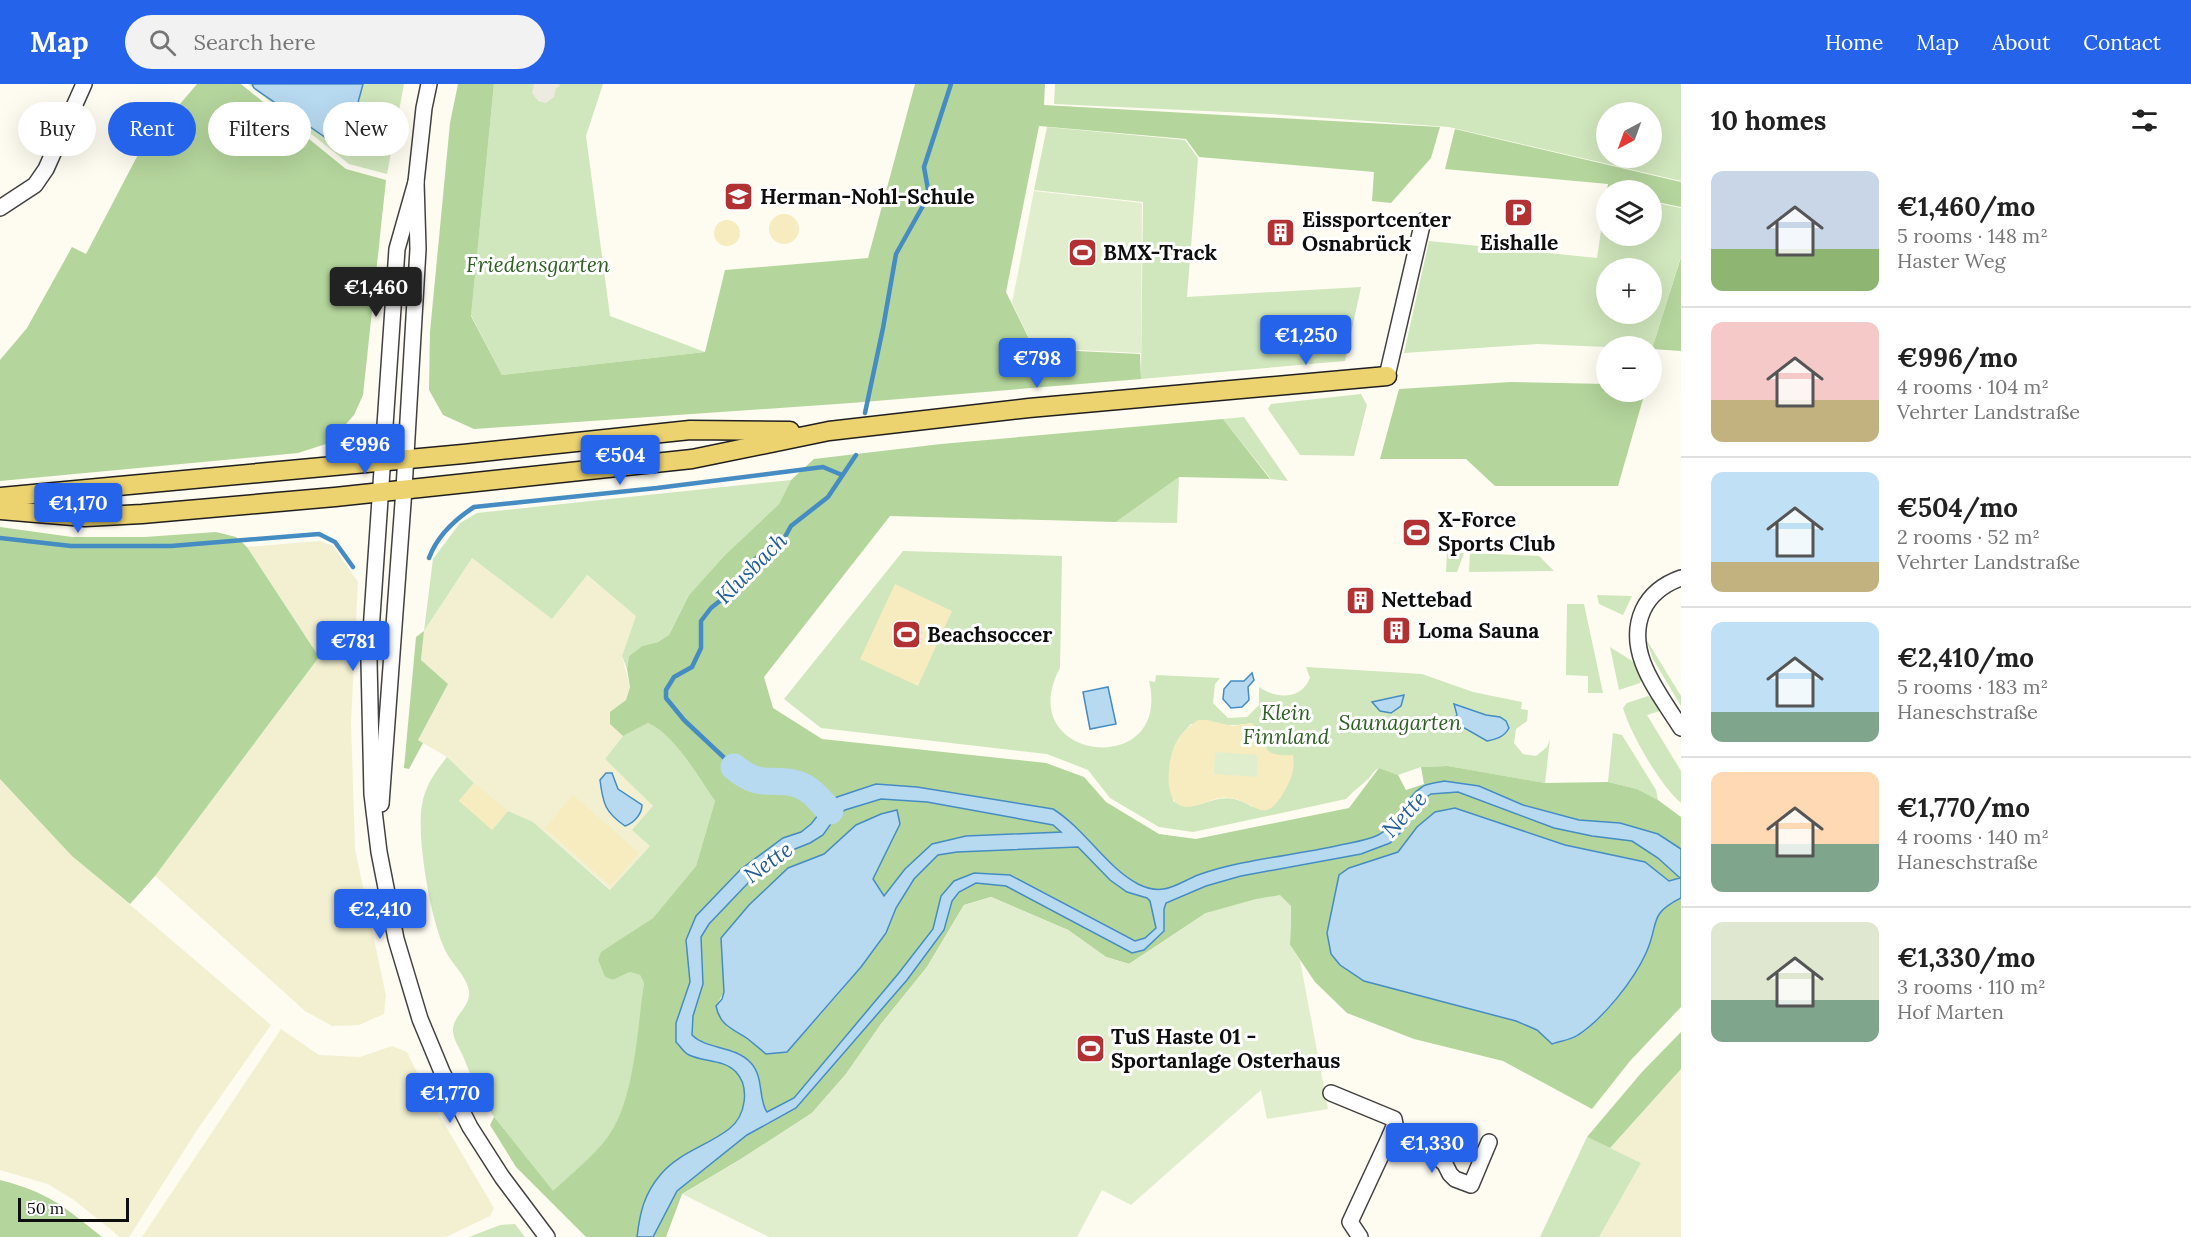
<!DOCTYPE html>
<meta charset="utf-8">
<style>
:root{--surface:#fff;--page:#f2f2f2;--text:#222;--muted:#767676;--line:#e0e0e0;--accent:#2563eb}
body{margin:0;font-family:Lora,serif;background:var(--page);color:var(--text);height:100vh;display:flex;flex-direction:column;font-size:22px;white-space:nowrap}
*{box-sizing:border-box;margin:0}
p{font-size:20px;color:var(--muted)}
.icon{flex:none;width:33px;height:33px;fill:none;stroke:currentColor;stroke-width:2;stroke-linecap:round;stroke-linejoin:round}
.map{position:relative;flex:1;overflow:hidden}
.panel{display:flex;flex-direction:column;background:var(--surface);width:510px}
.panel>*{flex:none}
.guide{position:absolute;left:18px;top:18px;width:570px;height:54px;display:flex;gap:12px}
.needle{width:39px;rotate:221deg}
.tools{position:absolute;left:1596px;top:18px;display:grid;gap:12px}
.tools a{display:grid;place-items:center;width:66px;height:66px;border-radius:50%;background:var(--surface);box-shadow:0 6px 24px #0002;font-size:30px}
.scale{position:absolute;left:18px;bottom:15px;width:111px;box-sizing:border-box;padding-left:6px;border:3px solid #0e0e0e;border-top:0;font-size:16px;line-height:21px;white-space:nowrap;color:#0e0e0e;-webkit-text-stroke:4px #fff;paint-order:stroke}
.price{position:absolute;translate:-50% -51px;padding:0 14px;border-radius:6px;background:var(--accent);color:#fff;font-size:20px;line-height:39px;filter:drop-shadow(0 2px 3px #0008)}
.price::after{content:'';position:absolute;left:50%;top:36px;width:18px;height:14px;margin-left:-9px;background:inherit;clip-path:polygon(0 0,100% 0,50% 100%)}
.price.current{background:#222;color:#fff}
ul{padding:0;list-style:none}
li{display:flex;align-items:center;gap:18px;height:150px;padding:0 30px}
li+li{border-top:2px solid var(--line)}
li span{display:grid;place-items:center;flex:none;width:168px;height:120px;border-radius:12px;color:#555}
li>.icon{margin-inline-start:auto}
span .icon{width:72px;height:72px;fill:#fffc;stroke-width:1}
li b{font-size:26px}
h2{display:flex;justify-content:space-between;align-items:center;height:72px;padding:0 30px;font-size:26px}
.chip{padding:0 21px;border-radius:27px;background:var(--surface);box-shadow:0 6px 24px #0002;font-size:21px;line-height:54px}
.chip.current{background:var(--accent);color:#fff}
header{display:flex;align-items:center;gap:36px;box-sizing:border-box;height:84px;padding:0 30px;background:var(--accent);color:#fff}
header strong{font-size:28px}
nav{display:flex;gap:33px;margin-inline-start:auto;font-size:21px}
.search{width:420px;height:54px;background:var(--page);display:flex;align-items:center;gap:15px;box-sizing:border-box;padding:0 21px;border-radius:33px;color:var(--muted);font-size:22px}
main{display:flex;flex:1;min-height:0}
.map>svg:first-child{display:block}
.farmland{fill:#f2f0d1}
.green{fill:#d0e6bc;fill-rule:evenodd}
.forest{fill:#b4d59c;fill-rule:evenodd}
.sand{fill:#f6ecc0}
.pitch{fill:#e1eecd}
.plaza{fill:#edeadf}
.water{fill:#b8daf1;stroke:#458cc2;stroke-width:1.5;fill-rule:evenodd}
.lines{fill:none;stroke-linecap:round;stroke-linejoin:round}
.stream{stroke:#458cc2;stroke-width:4.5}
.river{stroke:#b8daf1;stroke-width:27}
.minor-casing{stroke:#414141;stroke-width:18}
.major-casing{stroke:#1f1f1f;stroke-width:21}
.minor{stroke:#fff;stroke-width:15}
.major{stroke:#edd370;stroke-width:18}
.labels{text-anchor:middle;stroke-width:6;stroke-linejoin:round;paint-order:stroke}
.poi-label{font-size:21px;font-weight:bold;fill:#0e0e0e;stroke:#fff;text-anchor:start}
.park-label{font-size:21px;font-style:italic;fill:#2e6023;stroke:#fff}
.water-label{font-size:22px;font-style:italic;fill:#215e95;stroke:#fff}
</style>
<header>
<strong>Map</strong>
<div class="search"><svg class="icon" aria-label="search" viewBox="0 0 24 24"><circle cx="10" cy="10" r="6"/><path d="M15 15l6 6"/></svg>Search here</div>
<nav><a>Home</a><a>Map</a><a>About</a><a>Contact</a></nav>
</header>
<main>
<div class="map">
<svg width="1681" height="1153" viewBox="0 0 1681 1153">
<rect width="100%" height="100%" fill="#fefbf0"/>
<!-- farmland -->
<g class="farmland">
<polygon points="320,457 333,462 358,498 351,638 355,765 386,912 384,930 359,941 332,942 305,927 155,792 319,573 247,463"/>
<polygon points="472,474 552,535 586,491 637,532 622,572 630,603 626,616 611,640 623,652 605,675 653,722 650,762 611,806 533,738 492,746 474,699 447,673 418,656 448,600 421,576 424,547"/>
<polygon points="0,695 73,772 271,941 197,1046 129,1153 120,1153 74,1116 48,1100 0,1086"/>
<polygon points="281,945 319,971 360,973 392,962 407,968 432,1019 494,1124 490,1132 446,1153 142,1153"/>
<polygon points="1681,985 1681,1153 1599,1153 1641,1079 1610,1064"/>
</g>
<!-- green -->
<g class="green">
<polygon points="248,0 404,0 387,90 349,80"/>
<polygon points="494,0 603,0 586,52 610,232 705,268 502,291 471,231"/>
<path d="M1055,0h626v97l-232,-54 -178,-13 -217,-10zM1606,28h46v46h-46z"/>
<polygon points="1047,43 1185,56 1198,74 1187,213 1361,203 1345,277 1141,295 1143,118 1034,106"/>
<path d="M1606,114v38h46v-34l29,6v48l-29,93v-3l-46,1 -68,-3 -134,9 25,-112 168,17zM1606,184h46v46h-46z"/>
<polygon points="1361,310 1367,321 1354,372 1300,371 1268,325 1271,320"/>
<polygon points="1244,333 1288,397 1271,395 1223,335"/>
<polygon points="1179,393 1177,439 1116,438"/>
<polygon points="791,396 779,420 725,471 689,511 669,551 658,558 642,562 629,572 627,585 622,572 636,532 587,491 552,535 472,474 424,547 433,475 460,439 477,429"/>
<path d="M903,467l159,5 -2,112c-50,93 113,113 89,13l6,1 1,-7 64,3 -5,6 -2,19 15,15 19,-1 12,-12v-18c18,12 42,13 51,-9l-4,-11 116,7 51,18 49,10 -1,7 7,1 -1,11 -11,8 -2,14 9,11 13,2 11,-9 3,-8 -5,44 -97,-17 -27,1 -23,8 -19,-7c-6,3 -6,6 -10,10 -8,8 -16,13 -23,21l-153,33 -34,-5 -49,-29 -22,-28 -41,-16 -226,-26 -37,-29zM1252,639l16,29 8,4 -24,51c-36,-24 -52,11 -79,-6l1,-54 7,-12 10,-11c21,0 41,3 61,-1z"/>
<polygon points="1447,468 1464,469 1457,488 1446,488"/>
<polygon points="1470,469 1539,472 1554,487 1469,488"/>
<polygon points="1597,511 1632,512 1623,531 1599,520"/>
<polygon points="1567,520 1584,520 1603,609 1588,609 1588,592 1566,591"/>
<polygon points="1646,555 1681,612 1681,622 1653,575"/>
<polygon points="1610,563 1637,580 1643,592 1640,599 1619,606"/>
<path d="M1648,612l9,5 6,9 -16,5 34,56v32c-21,-18 -50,-68 -58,-95l4,-5z"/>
<path d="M648,639c27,12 50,54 67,78l-19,65 -43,52 -51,34 -4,8 7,17 8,3 17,-8 10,3 4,8c-6,46 -9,119 -38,156 -15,19 -36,36 -53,53 -20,-25 -42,-49 -59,-75 -13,-19 -23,-40 -31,-61 -3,-7 -10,-17 -10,-25 -1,-18 25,-26 13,-49 -5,-11 -15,-20 -20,-30 -15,-29 -30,-115 -24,-147 3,-19 13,-33 25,-48l27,26 -15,18 34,28 15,-18 25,11 77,68 40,-44 -18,-16 21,-24 -48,-47 18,-23z"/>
<polygon points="1613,649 1622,651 1656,706 1658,716 1637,705 1608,698"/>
<polygon points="1587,1053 1641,1079 1599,1153 1540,1153"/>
<polygon points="515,1140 525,1153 469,1153 500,1141"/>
</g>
<!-- forest -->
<g class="forest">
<polygon points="197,0 241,0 346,85 386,96 363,311 354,331 329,359 298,369 0,397 0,276 27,244 72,163 86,170 153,42 163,40"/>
<polygon points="458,0 494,0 471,232 502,291 705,268 725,186 868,174 915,0 1045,0 1044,21 1440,43 1431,74 1391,119 1372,117 1374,88 1199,73 1186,55 1039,42 1006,208 1034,265 1140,270 1141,295 851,319 474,345 443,331 429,306 430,248 450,39"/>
<polygon points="1455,45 1681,98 1681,123 1652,117 1652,106 1607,106 1608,100 1445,85"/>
<polygon points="1681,173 1681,267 1652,265"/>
<polygon points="1511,298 1606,300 1606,308 1645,308 1618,402 1495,402 1466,375 1380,375 1399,305"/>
<path d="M1223,335l47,60 -91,-2 -63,45 -226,-6 -126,161 9,31 49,31 224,24 38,14 22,25 53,32 37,5 153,-31 30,-40 19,7 8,15 18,-6 -3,-17 27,-1 97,17 63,-1 29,7 21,11 23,17v190l-51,54 -38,48 -89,-48 -89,-22 -67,-26 -32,-31 -25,-37 1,-39 -85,7 -77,51 -23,-7 -38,-27 -77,-33 -27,8 -37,62 -46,57 -35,50 -34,39 -71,46 -59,35 -16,43h-80l-70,-70 -26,-42 4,-8 59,74c17,-16 39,-34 53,-52 29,-37 31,-110 38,-156l-4,-8 -10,-3 -17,8 -8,-3 -7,-17 3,-8 52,-34 43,-52 19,-65c-17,-24 -40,-66 -67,-78l-25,13 -13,-12v-12l16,-12 4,-13 -3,-18 2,-13 13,-10 16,-4 11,-7 20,-40 36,-40 54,-51 12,-24 23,-21 127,-15zM1455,724l110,37 80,17c3,15 12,38 11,54 0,37 -47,101 -78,120 -7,4 -18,5 -26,8l-15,-14 -21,-9 -152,-40 -28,-84 3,-22 10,-7 49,-16 19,-25 18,-15zM900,740l-27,55 7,13 16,16c-24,56 -70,99 -109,144l-21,2 -18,-15 -21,-12 -11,-21 8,-14 -2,-54 66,-70 36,-14 32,-29z"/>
<polygon points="0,443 72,453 145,453 216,448 236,453 247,463 319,573 155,792 130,820 72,772 0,695"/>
<polygon points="424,547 421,576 448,600 418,656 423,659 409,685 404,684 416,553"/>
<polygon points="1681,948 1681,985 1610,1064 1587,1053 1642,988"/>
<path d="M0,1096c48,12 65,27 102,57h-102z"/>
</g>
<!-- sand -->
<g class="sand">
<circle cx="784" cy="145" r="15"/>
<circle cx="727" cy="149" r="13"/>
<polygon points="895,500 952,527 918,602 860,575"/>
<path d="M1198,636h9l26,6 19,-3c13,24 11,34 41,32 2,14 -1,23 -8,35 -23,43 -33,3 -65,8 -12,2 -27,12 -39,8 -18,-7 -13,-45 -7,-59 4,-11 14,-20 24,-27z"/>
<polygon points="474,699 508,727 492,746 459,717"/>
<polygon points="573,711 639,769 611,802 545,744"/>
</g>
<!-- pitch -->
<g class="pitch">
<polygon points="1034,107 1142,119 1141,269 1034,264 1012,219"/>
<polygon points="1215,668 1258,671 1257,693 1214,690"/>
<polygon points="1280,811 1291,822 1290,861 1300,876 1328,1025 1267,1035 1261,1006 1131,1121 1102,1106 1077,1153 769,1153 682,1110 741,1075 812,1029 846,990 881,940 927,883 964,821 991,813 1068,846 1106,873 1129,880 1206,829 1256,815"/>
</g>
<!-- plaza -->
<polygon class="plaza" points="534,0 558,0 560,2 556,4 554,13 546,19 538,17 532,9"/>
<!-- water -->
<g class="water">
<polygon points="252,0 363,0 345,67 254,4"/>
<polygon points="1252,589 1254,596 1248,603 1249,616 1242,623 1231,624 1223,615 1224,605 1231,597 1244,597"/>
<polygon points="1108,603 1116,640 1090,645 1083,608"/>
<polygon points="1404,611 1401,622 1391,629 1380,627 1372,618"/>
<path d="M1454,620l32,11 14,2 6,4 3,7c-5,9 -12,11 -22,13l-26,-15h-8l-3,-3 7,-8z"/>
<path d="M606,689h6l6,16 24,16c0,9 -8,18 -17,21 -20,-14 -22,-22 -25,-46z"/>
<path d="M1444,697l35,5 44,19 56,15 41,3 38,11 23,15v49c-34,17 -21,25 -35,55 -12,27 -43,66 -68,82 -7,5 -18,6 -26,9l-15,-14 -21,-9 -152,-40 -24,-16 -9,-11 -4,-21 12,-58 10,-7 49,-16 19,-25 18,-15 20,-4 110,37 80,17 24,19 11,-3 -22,-20 -26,-17 -40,-5 -38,-8 -96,-36 -27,2 -16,11 -11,24 -14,14 -29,11 -120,22 -35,10 -40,17 -2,6v22l-20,19 -12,3 -126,-67 -30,-3 -17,9 -7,9 -8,29 -37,50 -111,128 -49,27 -70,56 -24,46h-16c3,-25 7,-43 24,-63 19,-22 46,-28 68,-45 17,-13 21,-42 7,-57 -12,-13 -33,-10 -47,-17 -5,-2 -9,-9 -13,-13v-19l14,-41 -4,-42 10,-24 45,-47 42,-31 18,-6 10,-8 16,-20 10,-7 39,-13 41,3 136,22c32,20 53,58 85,75 26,13 38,0 60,-9 44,-16 101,-20 147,-31 10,-2 22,-4 31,-8 22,-9 27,-37 46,-49 6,-4 15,-4 22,-6zM881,715l46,3 126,23 8,7 -95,4 -34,8 -27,25 -21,27 -11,-17 27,-55 -3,-14 -16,4 -25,11 -32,29 -36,14 -39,37 -28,33 3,54 -2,7 -6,7c4,20 17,23 32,33 6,5 12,10 18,15l21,-2 74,-85 25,-34 10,-25 18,-29 24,-24 19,-3 121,-5 32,33 17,12 20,6 3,3 6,27 -11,10 -10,3 -125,-66 -36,-2 -20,8 -13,15 -8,33 -35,45 -104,124 -27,14c-9,-13 -3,-35 -16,-49 -17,-18 -44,-13 -59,-28l1,-19 10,-32 -2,-47 8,-13 39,-41 42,-32 20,-8 13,-8 14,-20 8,-5z"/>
</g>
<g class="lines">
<!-- stream -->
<g class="stream">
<polyline points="865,329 883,244 896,170 929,111 924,83 951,0"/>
<polyline points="0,454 71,462 171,462 319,450 335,458 353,483"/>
<path d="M429,474c8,-22 25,-38 45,-51l183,-19 166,-21 19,8"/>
<polyline points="734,683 684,636 666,614 666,606 674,593 692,583 701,564 701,537 711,524 741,500 752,478 762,469 771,466 781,460 791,442 828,413 856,371"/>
</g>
<!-- river -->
<path class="river" d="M734,683c26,22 36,10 63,17 14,4 23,17 33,27"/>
<defs>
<g id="minor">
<polyline points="416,98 397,165 369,577 372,710 379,768 396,855 420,935 442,988 470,1043 502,1093 547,1153"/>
<polyline points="0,124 35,101 46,85 84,0"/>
<polyline points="1387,292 1423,137"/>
<path d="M1681,494c-17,6 -30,15 -38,32 -19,42 16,83 38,118"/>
<polyline points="381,720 404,405 418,165 416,98 424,24 429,0"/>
<polyline points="1331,1009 1394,1035 1395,1040 1390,1052"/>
<polyline points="1360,1153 1350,1138 1390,1052 1436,1072 1445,1080 1450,1090 1455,1095 1471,1101 1489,1058"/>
</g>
<g id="major">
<polyline points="0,413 463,370 690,346 790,347"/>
<polyline points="0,426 85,433 142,430 335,413 692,375 829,347 1029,324 1387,292"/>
</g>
</defs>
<!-- minor casing -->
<use href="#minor" class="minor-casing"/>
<!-- major casing -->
<use href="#major" class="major-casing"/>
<!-- minor -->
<use href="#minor" class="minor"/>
<!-- major -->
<use href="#major" class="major"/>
</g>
<!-- icons -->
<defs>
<symbol id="school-square" viewBox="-11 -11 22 22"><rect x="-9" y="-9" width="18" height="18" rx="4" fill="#b23132" stroke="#fff"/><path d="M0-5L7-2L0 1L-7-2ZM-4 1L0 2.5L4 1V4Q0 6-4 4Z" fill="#fff"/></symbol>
<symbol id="parking-square" viewBox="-11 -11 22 22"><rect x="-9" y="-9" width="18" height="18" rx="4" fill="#b23132" stroke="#fff"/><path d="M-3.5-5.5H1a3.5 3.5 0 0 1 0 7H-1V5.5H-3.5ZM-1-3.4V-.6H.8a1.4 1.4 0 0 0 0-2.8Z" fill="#fff"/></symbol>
<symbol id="building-square" viewBox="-11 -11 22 22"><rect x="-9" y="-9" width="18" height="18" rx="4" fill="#b23132" stroke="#fff"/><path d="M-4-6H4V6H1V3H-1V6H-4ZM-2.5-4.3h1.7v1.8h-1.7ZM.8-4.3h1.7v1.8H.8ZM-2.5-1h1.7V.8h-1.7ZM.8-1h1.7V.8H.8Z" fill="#fff"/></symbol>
<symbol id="stadium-square" viewBox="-11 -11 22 22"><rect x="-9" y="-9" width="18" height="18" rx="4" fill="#b23132" stroke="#fff"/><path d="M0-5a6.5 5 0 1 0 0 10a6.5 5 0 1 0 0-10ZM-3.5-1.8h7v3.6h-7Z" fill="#fff"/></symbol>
</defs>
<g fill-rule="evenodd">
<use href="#school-square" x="722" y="96" width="33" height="33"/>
<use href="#parking-square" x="1502" y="112" width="33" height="33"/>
<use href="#building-square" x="1264" y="132" width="33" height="33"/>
<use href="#stadium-square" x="1066" y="152" width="33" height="33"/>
<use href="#stadium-square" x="1400" y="432" width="33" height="33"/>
<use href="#building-square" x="1344" y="500" width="33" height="33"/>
<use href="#building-square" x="1380" y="530" width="33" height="33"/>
<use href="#stadium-square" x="890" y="534" width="33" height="33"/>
<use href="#stadium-square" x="1074" y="948" width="33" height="33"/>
</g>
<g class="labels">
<!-- poi labels -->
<g class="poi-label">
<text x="760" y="120">Herman-Nohl-Schule</text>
<text x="1302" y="143">Eissportcenter<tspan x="1302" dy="24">Osnabrück</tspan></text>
<text x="1519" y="166" text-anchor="middle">Eishalle</text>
<text x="1103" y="176">BMX-Track</text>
<text x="1438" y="443">X-Force<tspan x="1438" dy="24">Sports Club</tspan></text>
<text x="1381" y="523">Nettebad</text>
<text x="1418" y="554">Loma Sauna</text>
<text x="927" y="558">Beachsoccer</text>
<text x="1111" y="960">TuS Haste 01 -<tspan x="1111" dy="24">Sportanlage Osterhaus</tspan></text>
</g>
<!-- park labels -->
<g class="park-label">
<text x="538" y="188">Friedensgarten</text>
<text x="1286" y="636">Klein<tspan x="1286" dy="24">Finnland</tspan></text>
<text x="1400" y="646">Saunagarten</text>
</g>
<!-- water labels -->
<g class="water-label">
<text transform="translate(751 484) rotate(-45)" y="8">Klusbach</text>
<text transform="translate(1404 730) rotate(-47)" y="8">Nette</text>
<text transform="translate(768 778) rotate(-36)" y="8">Nette</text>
</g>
</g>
</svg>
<div class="tools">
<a><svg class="needle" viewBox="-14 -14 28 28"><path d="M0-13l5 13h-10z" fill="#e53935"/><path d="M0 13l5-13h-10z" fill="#767676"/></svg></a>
<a><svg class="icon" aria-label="layers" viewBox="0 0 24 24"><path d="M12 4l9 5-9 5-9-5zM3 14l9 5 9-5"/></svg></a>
<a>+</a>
<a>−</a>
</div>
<div class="scale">50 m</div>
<b class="price current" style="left:376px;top:234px">€1,460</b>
<b class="price" style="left:1306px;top:282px">€1,250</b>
<b class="price" style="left:1037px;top:305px">€798</b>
<b class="price" style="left:365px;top:391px">€996</b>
<b class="price" style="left:620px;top:402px">€504</b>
<b class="price" style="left:78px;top:450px">€1,170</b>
<b class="price" style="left:353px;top:588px">€781</b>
<b class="price" style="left:380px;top:856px">€2,410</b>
<b class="price" style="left:450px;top:1040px">€1,770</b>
<b class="price" style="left:1432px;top:1090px">€1,330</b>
<div class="guide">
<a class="chip">Buy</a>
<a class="chip current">Rent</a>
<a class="chip">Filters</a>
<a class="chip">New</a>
</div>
</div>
<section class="panel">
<h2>10 homes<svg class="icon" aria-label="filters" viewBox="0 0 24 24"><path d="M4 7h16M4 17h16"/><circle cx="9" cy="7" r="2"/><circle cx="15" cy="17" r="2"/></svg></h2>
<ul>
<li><span style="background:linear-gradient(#c9d6e8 65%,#8fb573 0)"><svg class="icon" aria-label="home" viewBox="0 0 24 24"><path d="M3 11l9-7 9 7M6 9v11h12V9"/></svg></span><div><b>€1,460/mo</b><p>5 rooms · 148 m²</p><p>Haster Weg</p></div></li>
<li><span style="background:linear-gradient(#f6c9c9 65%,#c2b280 0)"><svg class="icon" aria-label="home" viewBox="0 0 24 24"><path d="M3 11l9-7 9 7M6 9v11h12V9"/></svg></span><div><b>€996/mo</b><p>4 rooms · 104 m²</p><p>Vehrter Landstraße</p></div></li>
<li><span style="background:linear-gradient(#bfe0f5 75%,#c2b280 0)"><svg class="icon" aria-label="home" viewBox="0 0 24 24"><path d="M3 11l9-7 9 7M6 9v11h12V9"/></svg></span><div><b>€504/mo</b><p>2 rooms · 52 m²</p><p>Vehrter Landstraße</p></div></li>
<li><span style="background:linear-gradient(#bfe0f5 75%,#7fa58c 0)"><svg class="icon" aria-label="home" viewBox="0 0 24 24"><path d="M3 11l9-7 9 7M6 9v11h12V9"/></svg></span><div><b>€2,410/mo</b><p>5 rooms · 183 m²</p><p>Haneschstraße</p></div></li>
<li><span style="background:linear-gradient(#ffd9b3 60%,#7fa58c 0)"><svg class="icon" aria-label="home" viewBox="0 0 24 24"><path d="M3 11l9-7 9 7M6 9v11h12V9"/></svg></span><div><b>€1,770/mo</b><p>4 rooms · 140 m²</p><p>Haneschstraße</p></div></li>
<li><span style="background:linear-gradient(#dfe7d0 65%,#7fa58c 0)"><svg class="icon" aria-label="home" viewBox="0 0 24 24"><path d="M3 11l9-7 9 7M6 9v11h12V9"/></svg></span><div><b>€1,330/mo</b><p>3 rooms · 110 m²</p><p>Hof Marten</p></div></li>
</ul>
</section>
</main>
